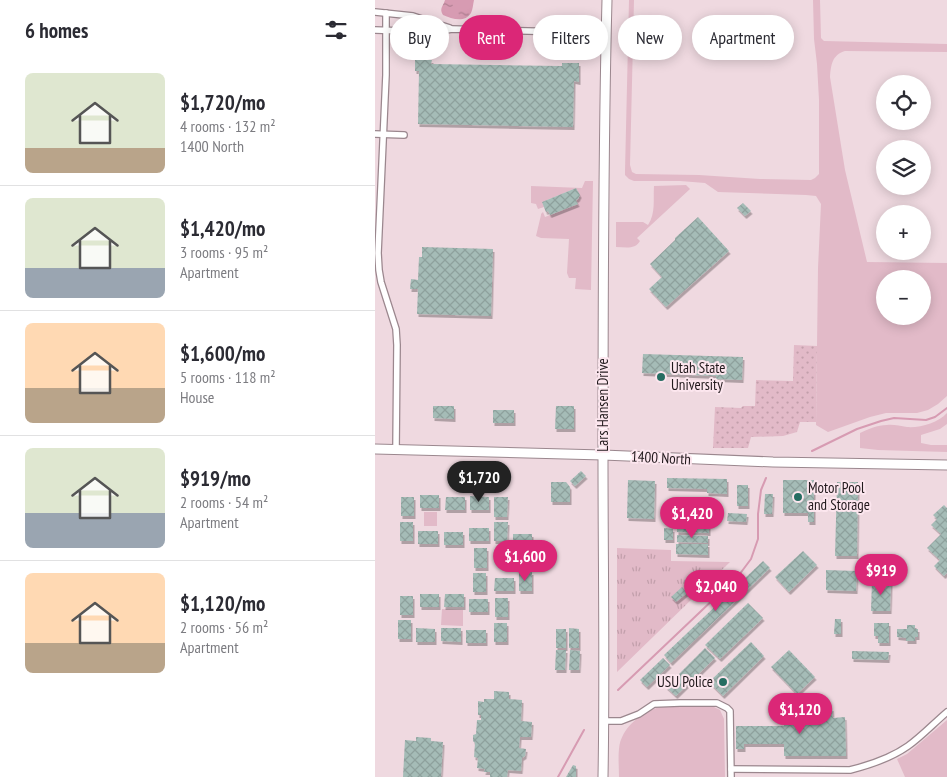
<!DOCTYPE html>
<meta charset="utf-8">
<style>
:root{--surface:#fff;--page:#f7f7f7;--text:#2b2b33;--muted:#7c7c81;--line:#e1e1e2;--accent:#db2777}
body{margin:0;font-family:"PT Sans Narrow",sans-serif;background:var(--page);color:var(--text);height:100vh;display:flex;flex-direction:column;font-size:19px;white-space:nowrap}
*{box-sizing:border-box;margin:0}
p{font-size:16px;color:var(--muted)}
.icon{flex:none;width:28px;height:28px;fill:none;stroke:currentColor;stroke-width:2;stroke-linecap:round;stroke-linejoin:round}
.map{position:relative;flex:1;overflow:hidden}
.panel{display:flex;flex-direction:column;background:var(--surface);width:375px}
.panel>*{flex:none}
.guide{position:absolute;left:15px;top:15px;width:475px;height:45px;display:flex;gap:10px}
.buttons{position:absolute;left:501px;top:75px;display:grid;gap:10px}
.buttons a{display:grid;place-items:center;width:55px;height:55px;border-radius:50%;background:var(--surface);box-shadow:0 2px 12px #0003;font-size:25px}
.price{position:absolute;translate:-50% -42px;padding:0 11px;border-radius:18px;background:var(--accent);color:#fff;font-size:16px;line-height:32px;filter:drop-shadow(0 1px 2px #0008)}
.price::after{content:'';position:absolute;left:50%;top:30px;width:15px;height:11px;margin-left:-8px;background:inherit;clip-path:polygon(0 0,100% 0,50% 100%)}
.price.on{background:#222;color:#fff}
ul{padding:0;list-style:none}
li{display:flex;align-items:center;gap:15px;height:125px;padding:0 25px}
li+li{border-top:1px solid var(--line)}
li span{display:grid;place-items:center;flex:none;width:140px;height:100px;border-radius:8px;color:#555}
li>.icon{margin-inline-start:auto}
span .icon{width:60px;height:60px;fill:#fffc;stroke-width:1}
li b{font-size:21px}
h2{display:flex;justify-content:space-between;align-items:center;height:60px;padding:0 25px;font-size:21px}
.tag{padding:0 18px;border-radius:22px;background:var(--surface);box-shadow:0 2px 12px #0003;font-size:18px;line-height:45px}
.tag.on{background:var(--accent);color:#fff}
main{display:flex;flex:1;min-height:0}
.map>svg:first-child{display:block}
.grass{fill:#e2bac8;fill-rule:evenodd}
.park{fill:url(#park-tufts)}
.garden{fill:url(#garden-dots)}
.water{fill:url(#water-ripples)}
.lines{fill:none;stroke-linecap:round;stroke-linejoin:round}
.stream{stroke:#d79bb2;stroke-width:2}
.building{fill:url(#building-cross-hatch);filter:url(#shadow)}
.minor-casing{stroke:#9b878e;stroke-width:8}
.secondary-casing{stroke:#9b878e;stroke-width:11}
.minor{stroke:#fff;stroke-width:5.5}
.secondary{stroke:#fff;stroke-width:9}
.poi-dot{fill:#266d62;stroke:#fce6ee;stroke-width:2}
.labels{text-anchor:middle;stroke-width:4;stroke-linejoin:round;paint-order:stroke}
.poi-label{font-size:15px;fill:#21191c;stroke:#fce6ee;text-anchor:start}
.street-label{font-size:15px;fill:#21191c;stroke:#fce6ee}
</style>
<main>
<section class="panel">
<h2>6 homes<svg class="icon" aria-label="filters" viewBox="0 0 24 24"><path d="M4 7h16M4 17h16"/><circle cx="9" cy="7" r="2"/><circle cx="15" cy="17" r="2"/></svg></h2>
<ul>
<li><span style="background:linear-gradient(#dfe7d0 75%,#b9a48a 0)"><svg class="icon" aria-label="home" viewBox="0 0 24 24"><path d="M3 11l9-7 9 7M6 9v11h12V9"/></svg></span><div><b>$1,720/mo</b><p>4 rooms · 132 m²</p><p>1400 North</p></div></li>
<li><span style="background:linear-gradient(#dfe7d0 70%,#9aa5b1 0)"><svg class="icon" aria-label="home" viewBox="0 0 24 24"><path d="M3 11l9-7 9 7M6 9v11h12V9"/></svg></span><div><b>$1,420/mo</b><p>3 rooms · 95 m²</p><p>Apartment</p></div></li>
<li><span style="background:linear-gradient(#ffd9b3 65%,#b9a48a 0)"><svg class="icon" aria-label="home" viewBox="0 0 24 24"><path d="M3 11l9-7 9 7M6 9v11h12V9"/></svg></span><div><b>$1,600/mo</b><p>5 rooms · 118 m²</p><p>House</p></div></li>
<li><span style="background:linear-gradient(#dfe7d0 65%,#9aa5b1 0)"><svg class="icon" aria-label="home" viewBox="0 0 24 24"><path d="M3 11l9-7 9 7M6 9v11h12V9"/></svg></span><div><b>$919/mo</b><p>2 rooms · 54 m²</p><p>Apartment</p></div></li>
<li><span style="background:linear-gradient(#ffd9b3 70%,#b9a48a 0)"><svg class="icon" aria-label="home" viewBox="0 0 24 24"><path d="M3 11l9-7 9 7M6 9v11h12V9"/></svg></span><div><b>$1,120/mo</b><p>2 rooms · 56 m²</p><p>Apartment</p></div></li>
</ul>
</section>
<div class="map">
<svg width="572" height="777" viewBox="0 0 572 777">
<defs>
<pattern id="park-tufts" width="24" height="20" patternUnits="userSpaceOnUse" patternTransform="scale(1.25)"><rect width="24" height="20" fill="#e2bac8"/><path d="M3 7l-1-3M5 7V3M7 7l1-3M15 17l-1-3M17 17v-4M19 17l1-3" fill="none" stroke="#c29fab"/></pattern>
<pattern id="garden-dots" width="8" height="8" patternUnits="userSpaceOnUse" patternTransform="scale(1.25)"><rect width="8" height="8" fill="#e2bac8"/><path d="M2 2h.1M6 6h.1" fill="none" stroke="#c29fab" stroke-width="1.8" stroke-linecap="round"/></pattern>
<pattern id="water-ripples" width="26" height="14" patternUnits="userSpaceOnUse" patternTransform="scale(1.25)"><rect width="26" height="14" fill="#d79bb2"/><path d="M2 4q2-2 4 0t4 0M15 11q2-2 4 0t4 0" fill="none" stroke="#ae7e90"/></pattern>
<pattern id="building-cross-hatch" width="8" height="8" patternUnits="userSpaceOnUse" patternTransform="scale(1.25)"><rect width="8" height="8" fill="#a5bcb7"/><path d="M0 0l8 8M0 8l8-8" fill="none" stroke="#8ea19d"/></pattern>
<filter id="shadow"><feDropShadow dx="1.5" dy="3" stdDeviation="0" flood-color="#0004"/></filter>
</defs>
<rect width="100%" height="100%" fill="#efd9e0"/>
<!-- grass -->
<g class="grass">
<path d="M254,0h5l-4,165 2,7 4,2 63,1 61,4 51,1 4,-2 4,-4v-74l-2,-36 -3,-25 -1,-39h7l1,38 3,3 123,3v8l-102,-1c-13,4 -14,14 -15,26l15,93 22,92 80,1v133l-9,8 -10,6 -11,3h-31l-16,4 -42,15 -12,-7 2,-157 3,-64 -5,-8 -10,-1 -88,-3 -13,-9 -25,-2h-46l-5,-2 -4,-4v-4zM510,279h38v37h-38z"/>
<polygon points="210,181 218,181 216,290 200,289 201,278 194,278 192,273 194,239 166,238 161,236 166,215 166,214 168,212 170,217 202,204 201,200 203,199 205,195 201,188 167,202 169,207 163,209 161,204 156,203 156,186 207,188"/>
<path d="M311,185l4,4 -53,49 3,3c-5,9 -15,6 -24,6v-25h27l5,3c8,-12 5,-25 6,-39z"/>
<path d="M572,413v11l-7,5 -19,6v8l10,2h16v7l-69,-2 -18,-2v-15c9,-4 17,-8 27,-8 6,-1 13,1 20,2 13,1 31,-4 40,-14z"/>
<rect x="49" y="512" width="13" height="14"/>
<polygon points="67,609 88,610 88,626 66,625"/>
<path d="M287,706h50l8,4 4,9 1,58h-106c0,-9 -1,-19 0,-28 2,-22 23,-37 43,-43z"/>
<polygon points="572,720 572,777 530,777 522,759 532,754"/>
</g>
<!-- park -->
<polygon class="park" points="242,548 296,550 296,561 355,562 242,672"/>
<!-- garden -->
<polygon class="garden" points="419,345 442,346 441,422 425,422 422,432 408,436 376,437 373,448 338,448 340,407 366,408 368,406 380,406 381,380 418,381"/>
<!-- water -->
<path class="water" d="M70,0h29c-1,4 -1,9 -3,13 -6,10 -19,6 -28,2 -4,-7 0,-8 2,-15z"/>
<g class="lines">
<!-- stream -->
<g class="stream">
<polyline points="29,22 35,22"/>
<polyline points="437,451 482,429 506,421 519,418 551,420 560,417 572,408"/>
<polyline points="243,690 364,575 376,559 383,539 383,514 386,490 391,478"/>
<polyline points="183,777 209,730"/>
</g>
</g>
<!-- building -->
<g class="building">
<polygon points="40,60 57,60 56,64 187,66 187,63 204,63 204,82 199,81 198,127 43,124 44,71 40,71"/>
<polygon points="201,188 205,195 203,199 201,200 203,204 175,215 173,211 171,212 167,202"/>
<polygon points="368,203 376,211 370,216 362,208"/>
<polygon points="323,217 354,251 291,307 274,289 287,277 275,264 300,240 300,238"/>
<polygon points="47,247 118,249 116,316 42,314 43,289 35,289 36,279 43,280 44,257 47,257"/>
<polygon points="268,354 368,357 367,380 341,379 341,376 267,373"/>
<polygon points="58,406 79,406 79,419 58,418"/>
<polygon points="181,406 199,406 199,429 180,429"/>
<rect x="118" y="410" width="21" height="13"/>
<polygon points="206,471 211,476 200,486 195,481"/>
<polygon points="292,478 352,479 352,494 332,493 332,489 292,488"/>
<polygon points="253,480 280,481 279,519 252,518"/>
<polygon points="408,480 439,480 439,522 433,522 433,513 408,513"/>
<polygon points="176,482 191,482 195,487 195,502 176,502"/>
<polygon points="462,482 483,482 482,556 460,556"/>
<rect x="362" y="485" width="11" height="21"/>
<polygon points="390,494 398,494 397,514 389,514"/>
<rect x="45" y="495" width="19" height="13"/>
<polygon points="95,496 114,497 114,510 95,510"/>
<rect x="26" y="497" width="13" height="19"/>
<polygon points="71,497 90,497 90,510 70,510"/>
<polygon points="119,497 133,497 132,517 119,517"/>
<polygon points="569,505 572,508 572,573 569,576 559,566 565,560 552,548 566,534 556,525 562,519 558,515"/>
<polygon points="353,513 372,514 371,522 352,521"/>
<rect x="25" y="522" width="13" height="19"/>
<polygon points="119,522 133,522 132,541 119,541"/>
<polygon points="302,526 334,526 334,533 302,532"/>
<rect x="94" y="528" width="20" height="13"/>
<polygon points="289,528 298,529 298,540 289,540"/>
<rect x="43" y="531" width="20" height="13"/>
<rect x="69" y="532" width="19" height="13"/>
<rect x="138" y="534" width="19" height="13"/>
<polygon points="302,535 333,536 333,543 302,542"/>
<polygon points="301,544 333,544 333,555 301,554"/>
<rect x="99" y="548" width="13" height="20"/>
<polygon points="131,551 157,552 157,566 130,566"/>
<polygon points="428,551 442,565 414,592 400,577"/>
<polygon points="388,561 395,568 296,663 289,655"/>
<polygon points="451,570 482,571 481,591 451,590"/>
<rect x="144" y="572" width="13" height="19"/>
<rect x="98" y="573" width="13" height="19"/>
<polygon points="120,578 139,578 139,591 119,591"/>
<polygon points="497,580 516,581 515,611 496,611"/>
<polygon points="307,587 312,593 301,602 296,597"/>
<rect x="45" y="594" width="19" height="13"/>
<polygon points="70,594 89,594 89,607 69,607"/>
<rect x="25" y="596" width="13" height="19"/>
<rect x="120" y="598" width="13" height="19"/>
<rect x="94" y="599" width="19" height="13"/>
<polygon points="373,603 388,618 345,659 330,645"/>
<polygon points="460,619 466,619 466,634 459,634"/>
<rect x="23" y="620" width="13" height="19"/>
<rect x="119" y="623" width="13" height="19"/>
<polygon points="499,623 514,623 514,643 503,643 503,636 499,636"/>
<polygon points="532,625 540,625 540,629 543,629 543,637 540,637 540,641 531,641 531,638 522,637 522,629 532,629"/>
<polygon points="41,628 60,629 60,642 41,642"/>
<polygon points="66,628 86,628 86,642 66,641"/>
<polygon points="194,628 204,629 204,648 194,648"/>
<rect x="181" y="629" width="10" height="19"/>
<rect x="91" y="630" width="20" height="13"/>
<polygon points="376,642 389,656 348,696 334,682"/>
<polygon points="330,648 340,658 301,696 291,687"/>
<polygon points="181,650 191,650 190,670 180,670"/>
<polygon points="195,650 205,651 204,670 194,670"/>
<polygon points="414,650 440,677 422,694 396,667"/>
<polygon points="477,651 514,652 513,660 477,659"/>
<polygon points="288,658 295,665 272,687 265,680"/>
<polygon points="119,691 134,692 134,699 147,700 146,721 157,722 156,737 145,737 144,748 151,749 150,756 147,758 146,771 133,770 132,777 115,777 115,772 109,772 110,769 102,768 103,758 99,757 100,743 98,741 98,735 101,734 102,720 106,720 106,715 103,715 103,701 109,702 109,699 119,699"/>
<polygon points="442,708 457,708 458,718 470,717 471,756 409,756 409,744 369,744 369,749 361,749 361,726 409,726 409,717 442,717"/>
<polygon points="41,737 56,738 56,741 68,742 66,777 28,777 30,740 41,741"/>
<polygon points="198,765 201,766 201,777 191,777"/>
</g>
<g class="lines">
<defs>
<g id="minor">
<polyline points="0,12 38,16 75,28"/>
<polyline points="11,13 11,75 3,253 4,270 6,282 21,329 22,345 21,449"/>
<polyline points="0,30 60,32 77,29 231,33"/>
<polyline points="0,134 29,135"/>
<polyline points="229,721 246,721 264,714 279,704 305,703 342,703 352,708 355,711 356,777"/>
<path d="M356,769l119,1c20,-5 41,-12 58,-24 14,-10 26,-23 39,-34"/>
</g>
<g id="secondary">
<polyline points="0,449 228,455 398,462 572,465"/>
<path d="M228,777c2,-107 0,-213 0,-320 0,-152 0,-305 4,-457"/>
</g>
</defs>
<!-- minor casing -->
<use href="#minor" class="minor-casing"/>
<!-- secondary casing -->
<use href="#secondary" class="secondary-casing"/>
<!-- minor -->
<use href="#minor" class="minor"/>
<!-- secondary -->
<use href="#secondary" class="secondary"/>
</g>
<!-- markers -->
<g class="poi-dot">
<circle cx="286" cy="377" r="5"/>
<circle cx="423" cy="497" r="5"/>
<circle cx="348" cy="682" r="5"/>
</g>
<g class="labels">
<!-- poi labels -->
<g class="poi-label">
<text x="296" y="373">Utah State<tspan x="296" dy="17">University</tspan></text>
<text x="433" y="493">Motor Pool<tspan x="433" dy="17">and Storage</tspan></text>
<text x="338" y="687" text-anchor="end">USU Police</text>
</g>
<!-- street labels -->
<g class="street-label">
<text transform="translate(228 405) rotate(-90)" y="5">Lars Hansen Drive</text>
<text transform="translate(286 458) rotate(3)" y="5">1400 North</text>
</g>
</g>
</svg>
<div class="buttons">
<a><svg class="icon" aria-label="locate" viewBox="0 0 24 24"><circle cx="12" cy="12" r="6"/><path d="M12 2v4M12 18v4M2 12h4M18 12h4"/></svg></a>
<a><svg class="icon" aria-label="layers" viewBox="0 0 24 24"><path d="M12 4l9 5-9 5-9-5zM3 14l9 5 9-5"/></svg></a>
<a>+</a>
<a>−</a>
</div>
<b class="price on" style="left:104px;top:503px">$1,720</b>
<b class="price" style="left:317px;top:539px">$1,420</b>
<b class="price" style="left:150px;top:582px">$1,600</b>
<b class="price" style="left:506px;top:596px">$919</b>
<b class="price" style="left:341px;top:612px">$2,040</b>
<b class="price" style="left:425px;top:735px">$1,120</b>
<div class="guide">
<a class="tag">Buy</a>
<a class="tag on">Rent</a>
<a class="tag">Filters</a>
<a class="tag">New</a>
<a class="tag">Apartment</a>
</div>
</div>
</main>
